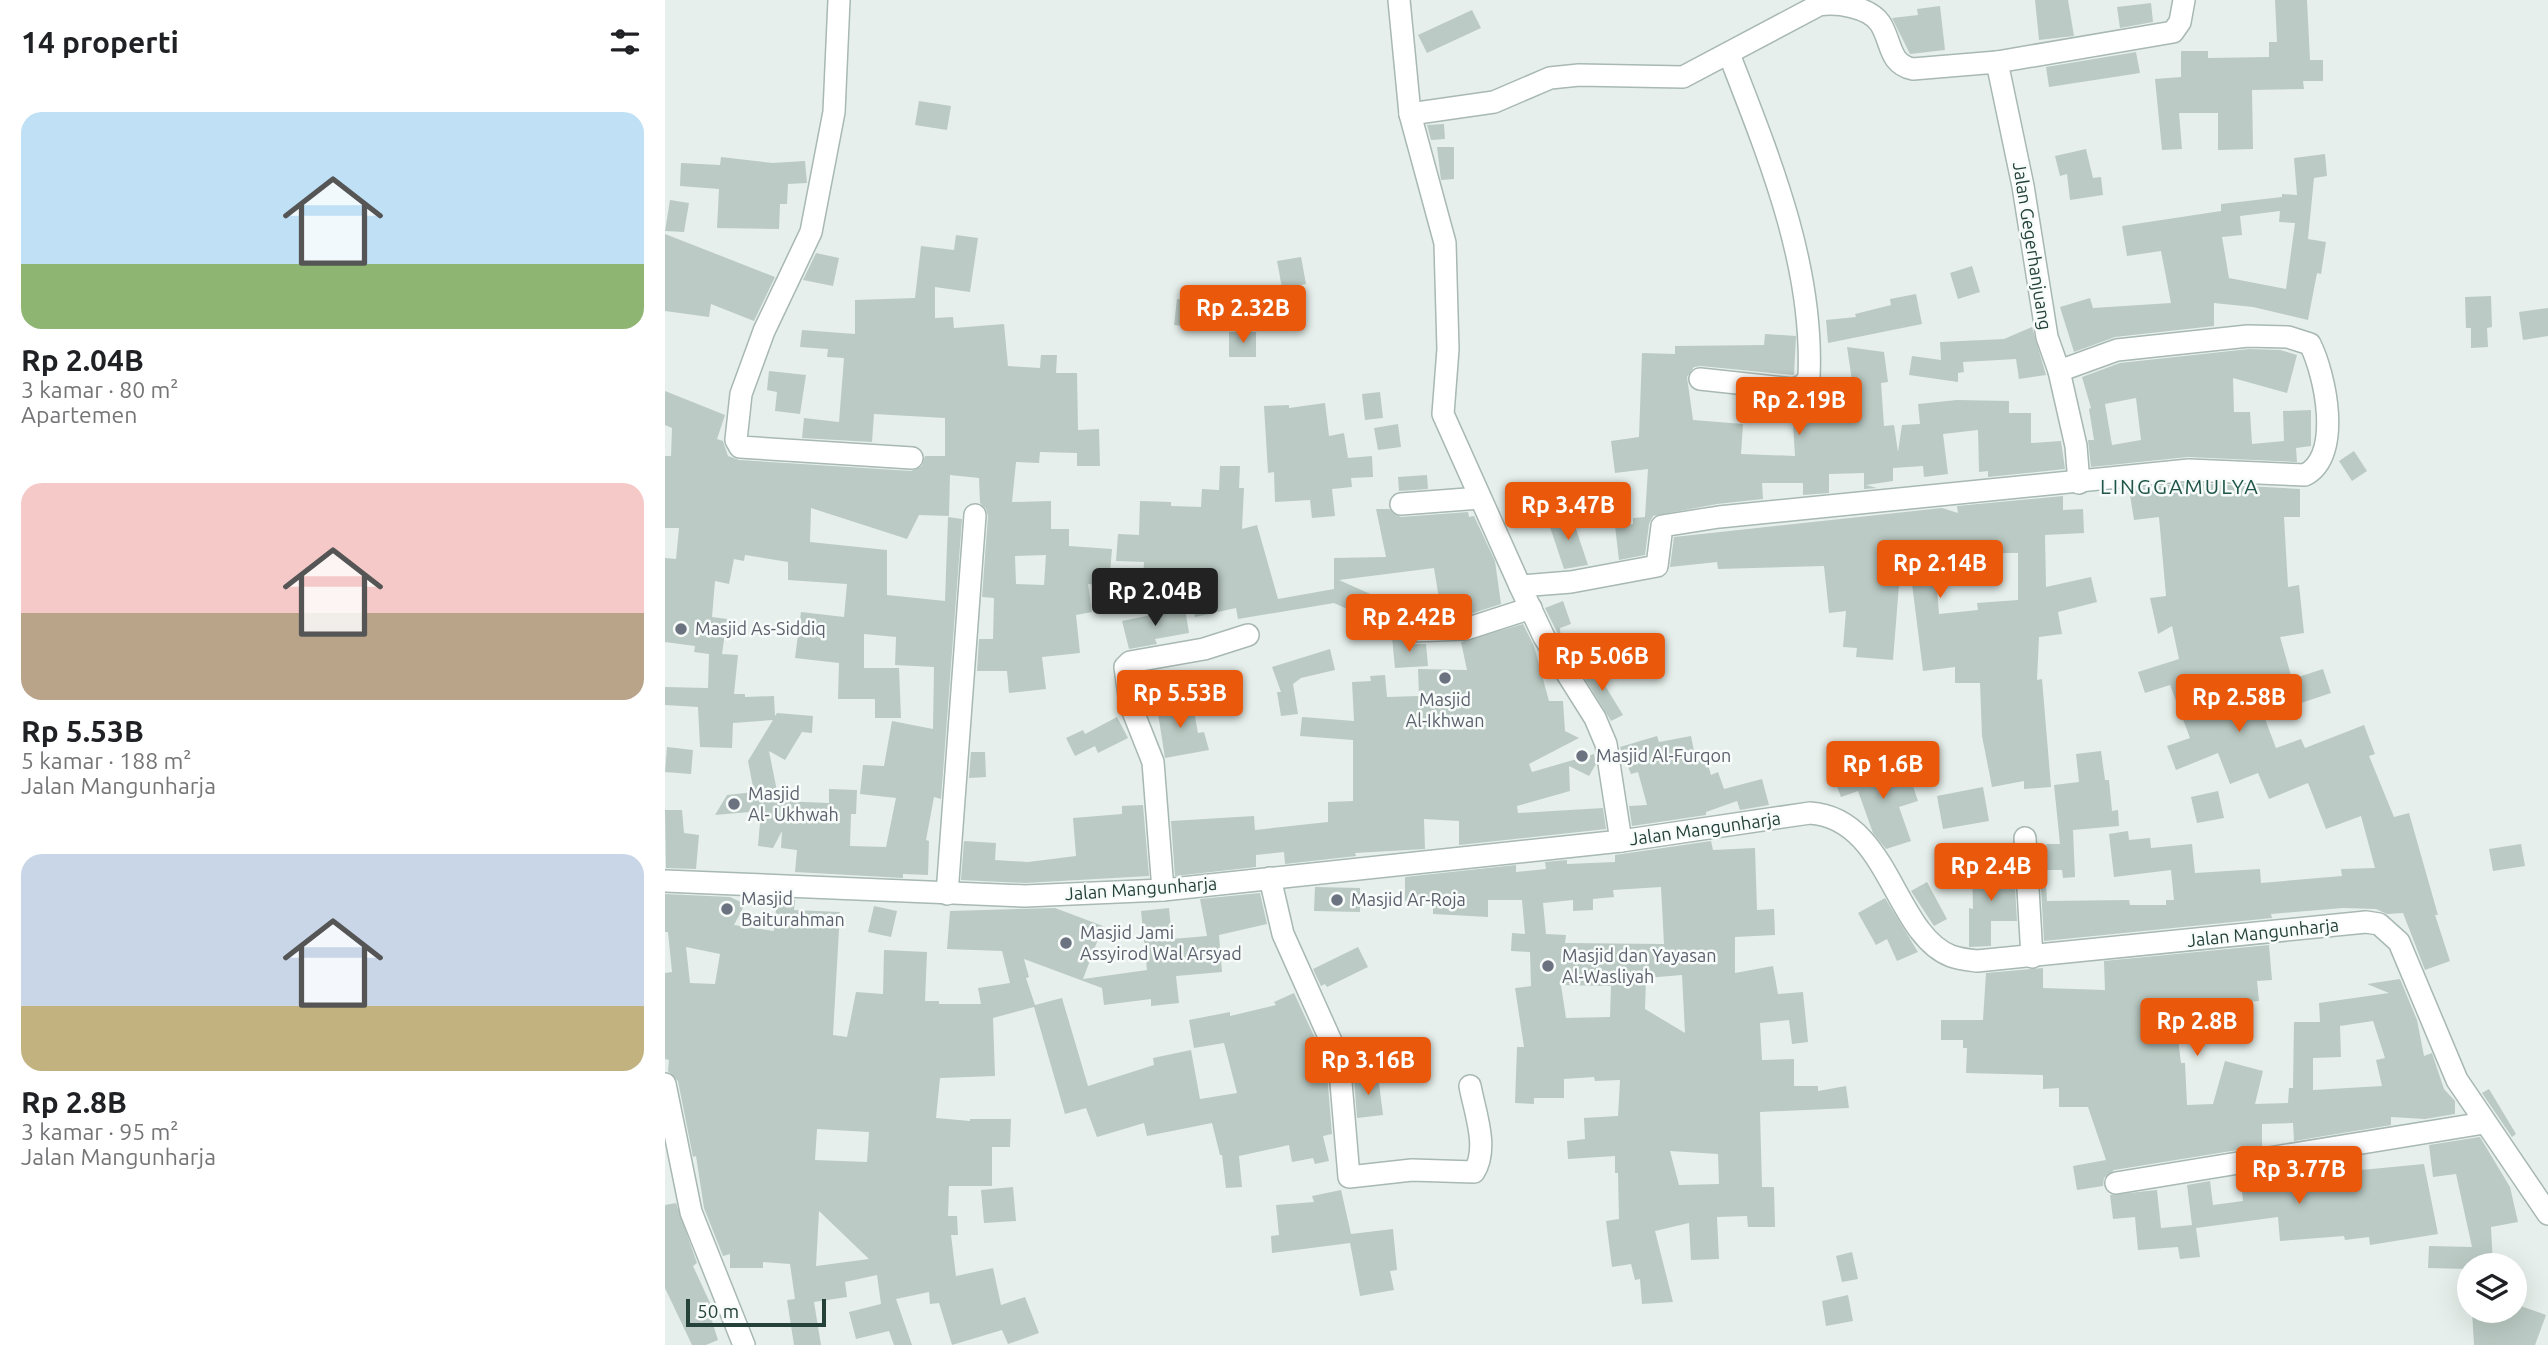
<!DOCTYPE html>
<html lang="id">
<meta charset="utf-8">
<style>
:root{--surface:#fff;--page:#f6f6f6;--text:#202124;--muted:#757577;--accent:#ea580c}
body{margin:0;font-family:Ubuntu,sans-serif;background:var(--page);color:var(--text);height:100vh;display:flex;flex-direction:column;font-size:26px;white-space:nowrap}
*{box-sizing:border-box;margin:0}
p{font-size:23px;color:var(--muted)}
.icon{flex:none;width:38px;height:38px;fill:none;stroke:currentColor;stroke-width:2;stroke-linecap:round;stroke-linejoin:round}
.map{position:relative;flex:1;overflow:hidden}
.panel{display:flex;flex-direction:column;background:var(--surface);width:665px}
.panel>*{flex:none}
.controls{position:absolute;left:1792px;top:1253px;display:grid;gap:14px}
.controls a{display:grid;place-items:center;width:70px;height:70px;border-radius:50%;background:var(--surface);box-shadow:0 7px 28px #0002;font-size:35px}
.scale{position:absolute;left:21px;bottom:18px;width:140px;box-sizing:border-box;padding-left:7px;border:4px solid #24423a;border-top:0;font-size:19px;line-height:24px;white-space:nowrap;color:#24423a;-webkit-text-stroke:5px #f7fbf9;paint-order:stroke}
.price{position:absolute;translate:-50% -60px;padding:0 16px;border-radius:7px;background:var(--accent);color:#fff;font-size:23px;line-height:46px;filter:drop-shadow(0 2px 4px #0008)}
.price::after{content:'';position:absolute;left:50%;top:42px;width:21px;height:16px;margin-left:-10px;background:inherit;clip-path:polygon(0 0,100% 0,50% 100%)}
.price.selected{background:#222;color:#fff}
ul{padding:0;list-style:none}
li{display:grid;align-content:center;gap:14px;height:371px;padding:0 21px}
li span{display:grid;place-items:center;height:217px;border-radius:21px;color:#555}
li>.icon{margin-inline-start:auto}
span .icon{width:126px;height:126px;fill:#fffc;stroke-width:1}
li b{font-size:30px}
h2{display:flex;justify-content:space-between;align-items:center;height:84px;padding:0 21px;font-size:30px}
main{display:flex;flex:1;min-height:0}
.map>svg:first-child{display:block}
.building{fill:#bbcac4;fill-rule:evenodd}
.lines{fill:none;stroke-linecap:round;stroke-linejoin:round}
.minor-casing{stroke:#a8b8b2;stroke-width:24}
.minor{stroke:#fff;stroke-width:21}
.worship-dot{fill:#6b7280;stroke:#f7fbf9;stroke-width:2.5}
.labels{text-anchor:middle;stroke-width:5;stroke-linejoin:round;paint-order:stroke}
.street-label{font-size:18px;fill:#24423a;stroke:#f7fbf9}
.worship-label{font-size:18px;fill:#5b616d;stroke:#f7fbf9;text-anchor:start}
.quarter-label{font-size:21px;letter-spacing:2px;fill:#1f5548;stroke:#f7fbf9}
</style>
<main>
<section class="panel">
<h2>14 properti<svg class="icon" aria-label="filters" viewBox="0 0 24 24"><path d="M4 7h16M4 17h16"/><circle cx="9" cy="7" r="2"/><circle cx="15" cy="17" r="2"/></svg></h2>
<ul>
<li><span style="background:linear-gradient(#bfe0f5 70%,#8fb573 0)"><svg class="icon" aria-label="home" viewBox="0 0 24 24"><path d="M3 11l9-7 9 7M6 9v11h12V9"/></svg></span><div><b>Rp 2.04B</b><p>3 kamar · 80 m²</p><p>Apartemen</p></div></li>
<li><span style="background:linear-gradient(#f6c9c9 60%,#b9a48a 0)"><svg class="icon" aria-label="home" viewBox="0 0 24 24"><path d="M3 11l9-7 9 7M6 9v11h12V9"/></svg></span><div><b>Rp 5.53B</b><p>5 kamar · 188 m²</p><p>Jalan Mangunharja</p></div></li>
<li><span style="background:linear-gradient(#c9d6e8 70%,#c2b280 0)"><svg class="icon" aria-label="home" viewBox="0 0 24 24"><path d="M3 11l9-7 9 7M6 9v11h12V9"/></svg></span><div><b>Rp 2.8B</b><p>3 kamar · 95 m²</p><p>Jalan Mangunharja</p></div></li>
</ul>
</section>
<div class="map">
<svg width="1883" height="1345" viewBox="0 0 1883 1345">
<rect width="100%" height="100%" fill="#e6efeb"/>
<!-- building -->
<g class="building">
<polygon points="1370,0 1403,0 1409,36 1374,40"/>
<polygon points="1610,0 1642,0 1645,60 1658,60 1658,81 1638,81 1639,89 1587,90 1588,149 1553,150 1553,113 1514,113 1517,149 1497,150 1490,79 1516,77 1516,51 1543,51 1543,58 1604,57 1604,42 1612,42"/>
<polygon points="1486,3 1488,22 1455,28 1452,7"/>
<polygon points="1275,6 1280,50 1245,54 1227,18 1253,15 1252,9"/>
<polygon points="807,10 816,28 762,53 753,35"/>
<polygon points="1471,52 1475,73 1384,87 1381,67"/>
<polygon points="254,101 286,106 282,130 250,125"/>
<polygon points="779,124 780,139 766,140 762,125"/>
<polygon points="772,147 789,147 789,179 776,180"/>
<polygon points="1421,149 1428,178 1436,177 1438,195 1405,200 1402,174 1395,176 1390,156"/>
<path d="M1660,154l2,22 -13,2 -6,61 18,3 -5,32 -4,-1 -9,47 -55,-13 -39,-4v23l-99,11 -41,15 -14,-45 30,-9 3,10 78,-5 -10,-52 -34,5 -5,-30 99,-15v-7l61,-7v-3l15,1 -3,-37zM1615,211l-1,11 16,1 -9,66 -57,-11 -7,-41 20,-2 -2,-19z"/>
<polygon points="56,157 107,163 140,161 142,183 123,184 122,204 115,204 114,229 52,228 54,189 15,186 16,163 55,165"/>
<polygon points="5,200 24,203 19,232 0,231"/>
<polygon points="0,234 110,277 89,321 46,304 44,317 0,311"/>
<path d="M291,235l22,3 -8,54 -35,-5v31l18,-1 1,11 50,-4 4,42 32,2 1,-13h16l-1,18h21l1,57 21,-1 1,37h-23v-13l-37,-1 -1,11 -23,-1 -4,40 39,-1v28h18v17l43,3 -3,37 -21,-2 4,28 -16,3 4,38 -38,4 4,32 -37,4 -2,-22h-30l2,-32h14l1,-41 -12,-1 6,-81 -2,-7 -6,-6 -1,-25 -29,-3 -1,41 -30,-1 -12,24 -96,-31 -1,34 77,8v45l58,6 3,-84 14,2 -21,280 -7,-2 -8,43 3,1 -1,34 -25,-1v4l-108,-6 2,-22 -16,-2 1,-17 -9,17 -15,-2 3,-35 -46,4 12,-20 27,-3 -6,-31 25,-41 -40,3 -1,25 -32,-1 -2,-40 -33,-2v-18l43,1 1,-34 -15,-2 1,-6 -30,-4v-84l11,1 3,-31h-14v-72h6l1,-28 -7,-3v-34l60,24 -8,24 6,2 5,15 11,4 172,11 11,-5 3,-10h20v-38l-71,-4 -2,28 -70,-4 2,-20 35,4 5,-64 -17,-1 1,-8 -28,-2 2,-17 53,4v-34l60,-2 6,-52 33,4zM80,555l43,7v18l59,4 -3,33 -43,-5 -6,46 44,5 -1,36h37v19h26l-2,-50h-35v-34l32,3 -1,28 39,2 -1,62 -41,-8 -8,45 -21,-1 -3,29 36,4 -10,49 -36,-1 1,-32h5l1,-24 -28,-1v14l-50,-2 -10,-50 16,9 17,-28 10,1 1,-17 -36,-3 -2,3 -1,-20 -29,1v-3h-11l4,-39 -16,-1 5,-35 -15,-2 3,-36 14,3 5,-25 10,2zM381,555l-2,30 -28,-1 -1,-28z"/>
<polygon points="151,253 174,258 168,286 138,280"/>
<polygon points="636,257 641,284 617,288 612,261"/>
<polygon points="1307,266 1315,292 1293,299 1285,273"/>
<polygon points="1251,294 1257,324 1163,343 1161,320 1191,317 1190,314 1226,305 1225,299"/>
<polygon points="1826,296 1827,327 1822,328 1823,347 1806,348 1806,328 1801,328 1800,297"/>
<polygon points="512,299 532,301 529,327 509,325"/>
<polygon points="1883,308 1883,336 1858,340 1854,312"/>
<polygon points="1367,327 1381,375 1354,379 1351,359 1298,362 1299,372 1293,373 1293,382 1244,375 1247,356 1276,360 1275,342 1339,339"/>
<rect x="564" y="332" width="27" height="25"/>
<polygon points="1100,334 1131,336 1129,375 1036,366 1029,367 1022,377 1028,420 1078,424 1076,454 1130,456 1128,424 1152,422 1151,407 1175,405 1174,394 1189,394 1182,347 1219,352 1223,382 1216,383 1219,426 1229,425 1233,452 1237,425 1255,424 1253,404 1292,400 1344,401 1344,413 1366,413 1366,443 1396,441 1400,469 1323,477 1323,471 1314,472 1313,430 1278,434 1283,474 1259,477 1258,466 1228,468 1228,481 1201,485 1212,488 1199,489 1199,473 1164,474 1164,493 1138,495 1138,483 1097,483 1098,499 1052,504 988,516 984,524 980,555 954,560 950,526 968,524 968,518 980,517 983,469 950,473 946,441 974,437 977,353 1010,354 1010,346 1099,345"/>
<path d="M1584,349l31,1 17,5 -10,38 -54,-15 1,34h16l2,32 32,-3 -1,-30 28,-1v36l-15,2 1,14 -109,-5 -97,10 -3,-27h6l-5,-31 2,-1 -9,-31 38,-14zM1471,398l5,42 -29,5 -7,-41z"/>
<polygon points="104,371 141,375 135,414 110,411 112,392 102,390"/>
<polygon points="715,392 718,418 700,420 697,394"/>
<polygon points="660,403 664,436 679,433 683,458 707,456 708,477 686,478 687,487 667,489 670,516 647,518 645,500 610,502 609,472 603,473 599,406 624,405 624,408"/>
<polygon points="733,424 736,447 713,450 709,428"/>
<polygon points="1689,451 1702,471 1687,481 1674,461"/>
<polygon points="555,466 575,466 574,488 579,488 577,529 592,525 613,599 669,589 669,558 721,557 711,509 724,509 736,517 803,512 804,517 809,516 830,561 836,604 799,616 749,618 725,606 724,602 774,599 769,568 674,580 712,597 702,618 669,603 573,619 571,608 530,617 523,582 478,579 479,562 451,561 453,534 474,535 475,501 506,502 506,506 536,507 537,489 554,490"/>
<polygon points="762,475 763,489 734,491 733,477"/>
<polygon points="1524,483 1635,489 1635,517 1619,517 1623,587 1634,585 1639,633 1615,637 1627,679 1658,669 1666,693 1627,706 1628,710 1600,719 1611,748 1636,739 1640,748 1699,725 1710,754 1704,756 1729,817 1744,813 1773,915 1770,915 1785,961 1760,970 1738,913 1722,914 1711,909 1678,908 1606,914 1607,918 1379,941 1374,852 1382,851 1381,844 1395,844 1389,785 1414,782 1411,754 1436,751 1440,780 1444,780 1447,811 1453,810 1454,826 1408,830 1410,877 1398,878 1397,870 1380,870 1382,901 1464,900 1465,905 1501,905 1501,900 1509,900 1506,870 1449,877 1444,834 1463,831 1464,840 1485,838 1486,848 1527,844 1530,873 1595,869 1596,883 1677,876 1676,869 1710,868 1696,816 1661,829 1643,783 1604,799 1593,773 1565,784 1553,753 1511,770 1502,746 1525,738 1505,685 1480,693 1473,672 1514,659 1507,626 1493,634 1485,598 1501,596 1494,517 1469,520 1464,489"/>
<path d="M1398,496v14l20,-1 1,24 -39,2 1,52 45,-10 6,25 -39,10 4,22 -23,3 -2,43 5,-1 9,108 -27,2v-8l-32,6 -10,-51 -2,-53h-25v-16l-32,4 -14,-111h-8l-8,100 -37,-3 1,-9 -14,-1 3,-36 -17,2 -5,-47 -106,3 -1,-7 -47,5 4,-30 268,-29 16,5 -1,-7zM1308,553h45v47l-41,3 1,7 -39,4 -3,-38 39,-4z"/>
<polygon points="906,514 923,565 899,569 883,521"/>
<polygon points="898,601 906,624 895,628 896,640 880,608"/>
<polygon points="520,608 524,633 490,639 492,644 464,649 457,621"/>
<polygon points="858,624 869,646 884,701 898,701 900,731 914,738 864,764 867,772 929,754 931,764 924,776 904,766 905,791 852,806 853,813 938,808 941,829 794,845 794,821 759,819 760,849 690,853 691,856 620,864 619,852 591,855 591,867 510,876 506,821 589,816 590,830 663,822 663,802 688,801 688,740 635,736 637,717 689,721 687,682 706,681 705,676 720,675 722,697 754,696 753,669 802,670 796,642"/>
<polygon points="727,637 746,644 761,644 763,666 730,668"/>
<polygon points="665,649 670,670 636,678 628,684 633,714 616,716 612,692 616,692 607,667"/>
<polygon points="928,666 958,715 946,721 916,672"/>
<polygon points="527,701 533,733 539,732 544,750 500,758 492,707"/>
<polygon points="452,717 463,738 433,753 430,746 410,756 401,738 418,730 420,734"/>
<polygon points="992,736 994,742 1026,736 1031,761 1041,758 1046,775 1053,772 1059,789 1097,779 1104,805 1075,810 1072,801 1041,812 1041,815 967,826 964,806 982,805 973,772 966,774 955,747"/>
<polygon points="2,747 28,750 26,774 0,772"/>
<polygon points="306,752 320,752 321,777 304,778"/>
<polygon points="1219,764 1222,771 1241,765 1253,801 1234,807 1246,841 1221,849 1208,833 1193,791 1176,797 1170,781"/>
<polygon points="1318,787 1324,821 1278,829 1272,796"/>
<polygon points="1553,791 1559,818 1532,823 1526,797"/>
<polygon points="478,805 484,876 360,883 296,880 299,841 331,843 330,860 363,862 411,856 408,818 457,814 457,806"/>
<polygon points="0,810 17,810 19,833 34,835 31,869 1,868"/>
<path d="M1046,841l2,9 42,-2 2,62 17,-1 1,26 -40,2v36l38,-7 5,28 25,-2 5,50 -16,2 -3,-24 -29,3 2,37 32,-1v27h24v5l28,-5 3,22 -89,4 2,75h12l1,40h-27l-1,-11 -30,1 2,42 -28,1 -2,-37 -34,8 18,71 -31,2 -2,-25 -5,1 -4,-16 -19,3 -6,-46 13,-2 -1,-46h-3v-17l-47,3 -1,-18 18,-2 -1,-21 34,-2 2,-36 -25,1 -1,-4 -30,2v19h-30v6l-19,-1 2,-56h7l-9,-59 16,-2 -1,-34 -19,-1 1,-18 13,1 -3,-34h-34v17l-55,-3v-13h-28v-24l111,-12v7l30,-3 -1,-7 22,-2v4l48,-2v-7zM996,887l3,57 -99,-1 1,-8 -20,-1 -3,-31 30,-3v11l20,-1v-11l21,-2 -1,-7zM1017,975l3,58 -40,-24 1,-31zM896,985l50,1 -1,31 -44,1zM1005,1151l48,3 1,30 -40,1z"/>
<polygon points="1856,844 1860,866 1828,871 1824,849"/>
<polygon points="1307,865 1324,865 1324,871 1349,870 1352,921 1326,921 1326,946 1304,947 1304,908 1308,909"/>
<polygon points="1262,882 1282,919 1269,926 1246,891"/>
<polygon points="650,887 695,888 695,912 649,911"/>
<path d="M595,893l7,31 -48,11 3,37 -46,4 3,27 -28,3v-7l-47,6 -2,-17 -78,-29 5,18 -3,1 9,27 27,-7 26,88 66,-21 -1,-7 38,-8 9,49 37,-6 -13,-50 -30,5 -5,-28 41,-8v4l46,-11 -2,-3 20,-9 32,69 6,72 -9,2 6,25 -14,3 -2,-6 -21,4 -3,-17 -50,11 3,31 -16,1 -4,-33h-2l-8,-32 -65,13 -3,-13 -47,14 -11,-29 -21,6 -31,-107 -41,11 2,58 -55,2 -4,40 34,3v-2h41l-1,28h-18v39h-43l-1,30h9l1,19h-7l5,41 37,-8 8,37 24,-8 14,36 -31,11 -6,-14 -50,15 -13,-42 -9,1 -1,-12 -33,7 16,46h-18l-5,-14 -33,8 -7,-27 32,-8 -4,-29 -32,7 2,15 -33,5 7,43h-27l-7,-45 8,-1 -5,-35 -27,-2v6h-33v-14l-7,2 -19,-48 -8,-52 -3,1 -15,-76 -10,-10 1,-11 -4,-1v-86l7,-1 -4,-40h-3v-38l65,3 15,7 -11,21 40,6 3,-32 18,1 -1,10 46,2 -7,123 14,2 9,-45 27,2 1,-44 43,2 -2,49h14v3h42l-3,-16 32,-5 -8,-32 -55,-2 3,-38 105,-3 48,18 -20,53 64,-9 -6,-59 28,-3 3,31 35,-3 -7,-37zM21,947l34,7 -5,30 -25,-1zM152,1129l52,3 -2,30 -52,-2zM154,1211l50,48 -53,7z"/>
<polygon points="1220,898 1253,952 1232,961 1222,939 1211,945 1193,913"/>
<polygon points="209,906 232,911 226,937 203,932"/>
<path d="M1604,945l3,35 -15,1 2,20 -60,5v6l-24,2 6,49h4l2,42 26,-1 12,-43 38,10 -8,33 33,-1 1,-15h4l1,-66h26l-1,-19 70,-10 -22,-9 33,-5 17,41 7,36 8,-3 12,36 11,12v13l-30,5 -34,-2v8l-97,16 -1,-18 -31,1v22l-148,24 -10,8 -1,8 -26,4 -4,-24 33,-6 -18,-53h-29v-19l-16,1v-14l-77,-2 1,-25h-4v-8h-22v-20h42l3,-47 57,-5v20l62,2 -1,-29zM1708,1021l12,37 -9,2 6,26 -69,4v-32l28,-1 -1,-31z"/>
<polygon points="693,947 703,967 662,987 660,984 656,986 648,969"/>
<polygon points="713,1076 718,1115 692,1118 689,1079"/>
<polygon points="1824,1089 1851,1134 1847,1137 1817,1093"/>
<polygon points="1815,1137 1845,1187 1853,1222 1826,1227 1828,1265 1804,1265 1804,1269 1763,1268 1764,1246 1807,1247 1791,1174 1768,1177 1764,1145"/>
<polygon points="1696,1156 1696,1170 1759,1164 1773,1234 1705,1245 1704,1237 1680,1240 1679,1236 1615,1241 1613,1217 1531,1228 1535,1257 1515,1259 1513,1247 1473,1250 1470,1217 1448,1219 1445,1195 1492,1190 1496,1228 1527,1225 1522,1185 1545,1181 1548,1205 1578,1201 1575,1176"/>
<polygon points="348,1187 351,1221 319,1223 316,1190"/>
<polygon points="676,1190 686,1234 728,1229 732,1270 725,1271 729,1290 695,1296 685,1243 607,1253 606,1236 614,1235 611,1205 649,1202 647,1196"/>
<polygon points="11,1203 32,1263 28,1266 52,1318 47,1321 53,1340 41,1345 27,1345 0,1288 0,1205"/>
<polygon points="1187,1252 1193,1279 1177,1282 1171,1256"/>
<polygon points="1183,1295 1188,1321 1161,1326 1157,1301"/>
<polygon points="1850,1304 1881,1315 1870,1345 1809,1345 1807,1311 1850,1311"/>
</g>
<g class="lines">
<defs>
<g id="minor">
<polyline points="174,0 169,112 146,232 99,331 76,394 71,440 75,447 247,458"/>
<polyline points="734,0 745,114 780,243 783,349 778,414 855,586"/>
<polyline points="1332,62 1508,32 1515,22 1519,0"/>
<path d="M745,114l84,-12 56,-24 29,-3 104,2 136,-72c18,-3 50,2 61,18 12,18 8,41 33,46l84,-7 26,124 24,151 12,34 58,-21 131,-14 40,1 22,7c15,30 33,111 -5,131l-116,-5 -470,47 -57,9 -5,40 -86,16 -51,4 24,51 51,81 11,26 15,97"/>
<polyline points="1394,371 1411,446 1414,483"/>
<path d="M1035,379l93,10 11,-4 5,-8c5,-112 -40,-220 -80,-323"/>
<polyline points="736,504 815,498"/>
<polyline points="715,616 746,631 801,629 866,608"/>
<polyline points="1360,838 1367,957"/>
<path d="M605,878l13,56 56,125 10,118 63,-7 62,2c15,-24 1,-59 -4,-86"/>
<path d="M0,881l360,15 138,-6 458,-49 189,-28c79,5 84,121 141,143 8,3 18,4 26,5l389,-39 13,2 20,18 58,138 91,134"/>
<polyline points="498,890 488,762 465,704 460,667 465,662 539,649 583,635"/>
<polyline points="282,894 310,515"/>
<polyline points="0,1084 26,1212 79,1345"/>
<polyline points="1451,1183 1819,1123"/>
</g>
</defs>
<!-- minor casing -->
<use href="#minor" class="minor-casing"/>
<!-- minor -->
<use href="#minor" class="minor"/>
</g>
<!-- markers -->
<g class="worship-dot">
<circle cx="16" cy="629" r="7"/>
<circle cx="780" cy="678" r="7"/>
<circle cx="917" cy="756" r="7"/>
<circle cx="69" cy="804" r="7"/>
<circle cx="672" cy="900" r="7"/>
<circle cx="62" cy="909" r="7"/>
<circle cx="401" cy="943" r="7"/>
<circle cx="883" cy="966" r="7"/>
</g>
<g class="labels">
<!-- street labels -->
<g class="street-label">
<text transform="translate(1367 246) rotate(81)" y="6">Jalan Gegerhanjuang</text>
<text transform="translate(1040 829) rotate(-8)" y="6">Jalan Mangunharja</text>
<text transform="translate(476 889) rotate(-4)" y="6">Jalan Mangunharja</text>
<text transform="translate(1598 933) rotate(-6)" y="6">Jalan Mangunharja</text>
</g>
<!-- worship labels -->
<g class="worship-label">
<text x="30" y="635">Masjid As-Siddiq</text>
<text x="780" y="706" text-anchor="middle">Masjid<tspan x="780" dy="21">Al-Ikhwan</tspan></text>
<text x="931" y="762">Masjid Al-Furqon</text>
<text x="83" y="800">Masjid<tspan x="83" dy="21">Al- Ukhwah</tspan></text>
<text x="76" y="905">Masjid<tspan x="76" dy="21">Baiturahman</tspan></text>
<text x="686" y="906">Masjid Ar-Roja</text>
<text x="415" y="939">Masjid Jami<tspan x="415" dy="21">Assyirod Wal Arsyad</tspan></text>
<text x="897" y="962">Masjid dan Yayasan<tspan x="897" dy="21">Al-Wasliyah</tspan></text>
</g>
<!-- quarter labels -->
<g class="quarter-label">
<text x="1515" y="494">LINGGAMULYA</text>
</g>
</g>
</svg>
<div class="controls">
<a><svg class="icon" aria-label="layers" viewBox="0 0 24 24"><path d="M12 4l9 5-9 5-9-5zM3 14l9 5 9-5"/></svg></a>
</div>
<div class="scale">50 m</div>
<b class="price" style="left:578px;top:345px">Rp 2.32B</b>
<b class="price" style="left:1134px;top:437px">Rp 2.19B</b>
<b class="price" style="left:903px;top:542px">Rp 3.47B</b>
<b class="price" style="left:1275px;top:600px">Rp 2.14B</b>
<b class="price selected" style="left:490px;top:628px">Rp 2.04B</b>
<b class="price" style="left:744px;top:654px">Rp 2.42B</b>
<b class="price" style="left:937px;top:693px">Rp 5.06B</b>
<b class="price" style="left:515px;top:730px">Rp 5.53B</b>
<b class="price" style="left:1574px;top:734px">Rp 2.58B</b>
<b class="price" style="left:1218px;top:801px">Rp 1.6B</b>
<b class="price" style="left:1326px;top:903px">Rp 2.4B</b>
<b class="price" style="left:1532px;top:1058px">Rp 2.8B</b>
<b class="price" style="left:703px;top:1097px">Rp 3.16B</b>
<b class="price" style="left:1634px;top:1206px">Rp 3.77B</b>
</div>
</main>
